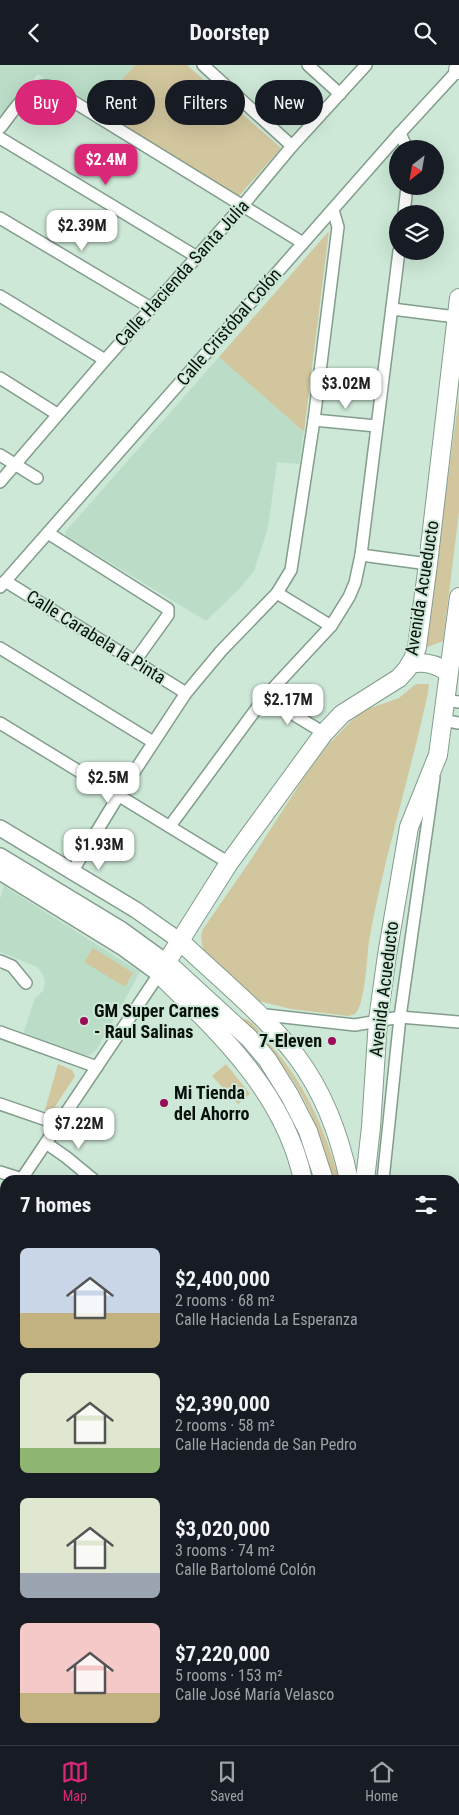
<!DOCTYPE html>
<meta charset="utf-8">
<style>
:root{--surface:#171b24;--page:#20242c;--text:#f1f3f6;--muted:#9ea1a6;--line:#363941;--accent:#db2777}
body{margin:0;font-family:"Roboto Condensed",sans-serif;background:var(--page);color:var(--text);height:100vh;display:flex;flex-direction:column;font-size:19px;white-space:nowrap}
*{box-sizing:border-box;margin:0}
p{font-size:16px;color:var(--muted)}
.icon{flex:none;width:28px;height:28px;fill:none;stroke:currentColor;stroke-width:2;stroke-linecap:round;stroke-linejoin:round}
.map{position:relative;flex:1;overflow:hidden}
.drawer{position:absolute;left:0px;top:1110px;width:460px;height:570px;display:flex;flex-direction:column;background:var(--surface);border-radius:15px 15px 0 0;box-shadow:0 5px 20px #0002}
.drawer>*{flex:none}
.guide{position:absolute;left:15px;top:15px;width:430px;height:45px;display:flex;gap:10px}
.needle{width:32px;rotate:211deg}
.fabs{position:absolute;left:389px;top:75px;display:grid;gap:10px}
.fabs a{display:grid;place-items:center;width:55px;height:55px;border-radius:50%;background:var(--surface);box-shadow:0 5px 20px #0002;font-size:25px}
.price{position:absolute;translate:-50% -42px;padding:0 11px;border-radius:10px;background:#fff;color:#222;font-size:16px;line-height:32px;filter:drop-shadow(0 1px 2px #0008)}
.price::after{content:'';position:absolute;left:50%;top:30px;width:15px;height:11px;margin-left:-8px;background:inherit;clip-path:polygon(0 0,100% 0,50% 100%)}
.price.selected{background:var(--accent);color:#fff}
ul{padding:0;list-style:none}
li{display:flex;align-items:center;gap:15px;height:125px;padding:0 20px}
li span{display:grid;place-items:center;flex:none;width:140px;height:100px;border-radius:8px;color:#555}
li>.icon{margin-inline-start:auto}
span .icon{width:60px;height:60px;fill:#fffc;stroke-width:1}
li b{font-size:21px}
h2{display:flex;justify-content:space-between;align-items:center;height:60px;padding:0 20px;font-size:21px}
.chip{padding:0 18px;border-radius:22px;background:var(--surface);box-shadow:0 5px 20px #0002;font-size:18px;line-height:45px}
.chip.selected{background:var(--accent);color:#fff}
header{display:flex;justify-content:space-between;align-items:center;height:65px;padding:0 20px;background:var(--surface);font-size:22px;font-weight:700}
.tab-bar{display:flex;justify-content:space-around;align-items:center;height:70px;border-top:1px solid var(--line);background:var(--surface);font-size:14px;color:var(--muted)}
.tab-bar a{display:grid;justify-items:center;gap:2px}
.tab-bar .selected{color:var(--accent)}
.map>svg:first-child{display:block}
.built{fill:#bbddc7}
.green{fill:#d2c69e}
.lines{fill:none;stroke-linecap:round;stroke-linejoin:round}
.minor-casing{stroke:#839d8c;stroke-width:14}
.secondary-casing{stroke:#839d8c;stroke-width:18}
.primary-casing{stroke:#839d8c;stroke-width:20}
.minor{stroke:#fff;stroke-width:11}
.secondary{stroke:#fff;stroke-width:15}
.primary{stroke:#fff;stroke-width:18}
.poi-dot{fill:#9c0a58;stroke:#cde8d7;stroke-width:2}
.labels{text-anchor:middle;stroke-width:4;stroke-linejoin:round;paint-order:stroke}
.street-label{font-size:18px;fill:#08110c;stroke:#cde8d7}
.poi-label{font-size:18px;font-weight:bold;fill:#08110c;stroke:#cde8d7;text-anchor:start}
</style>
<header><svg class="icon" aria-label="back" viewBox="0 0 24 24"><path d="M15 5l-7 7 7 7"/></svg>Doorstep<svg class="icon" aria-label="search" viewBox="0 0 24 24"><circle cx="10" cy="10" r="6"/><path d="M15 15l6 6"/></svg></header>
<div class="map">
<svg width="459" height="1680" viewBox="0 0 459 1680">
<rect width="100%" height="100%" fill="#cde8d7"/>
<!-- built -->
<g class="built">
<polygon points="0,0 135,0 95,45 38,9 0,51"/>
<polygon points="219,292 304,367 299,399 277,397 268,463 254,506 239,524 206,556 66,471 65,467"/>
<polygon points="4,821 140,907 97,984 90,990 83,991 23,969 35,933 43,926 45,916 43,910 37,902 0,887 0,834"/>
</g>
<!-- green -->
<g class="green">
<polygon points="135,0 187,0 281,83 238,132 95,45"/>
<polygon points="329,166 304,367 219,292"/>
<polygon points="459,332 459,447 443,576 425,583"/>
<path d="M416,619h13l-1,9c-18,83 -44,164 -59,248 -2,15 -4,64 -14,73l-7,2 -57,-7 -32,-8 -56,-51 -2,-14 2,-7 47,-68 53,-82 24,-33 24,-25 14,-11 34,-12z"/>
<polygon points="93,883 133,908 125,922 84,897"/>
<path d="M237,952c3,1 8,2 11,3 8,5 15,16 21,23 35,39 57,87 70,137h-6c-10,-40 -24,-79 -49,-112 -14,-18 -31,-34 -47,-51z"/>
<polygon points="58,999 72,1005 75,1011 54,1043 45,1045"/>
<polygon points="226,999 250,1029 238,1039 212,1011"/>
<polygon points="455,1674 459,1677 459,1680 394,1680 388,1675"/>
<polygon points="131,1675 255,1675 254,1680 132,1680"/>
</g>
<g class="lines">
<defs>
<g id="minor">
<polyline points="203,0 292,81"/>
<polyline points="308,0 340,29"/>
<path d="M0,63c11,-13 30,-46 48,-42l255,157"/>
<polyline points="400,68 407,84"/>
<polyline points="0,73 197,192"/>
<polyline points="404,149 407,121"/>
<polyline points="0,153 151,243"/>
<polyline points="0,231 105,295"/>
<polyline points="392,244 456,252"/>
<polyline points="0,313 57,349"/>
<polyline points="314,355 376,361"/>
<polyline points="0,390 37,413"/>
<polyline points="0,417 105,295 243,140 292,81 366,0"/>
<polyline points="48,468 168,544 168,550 135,596"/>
<polyline points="361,490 428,499"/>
<polyline points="5,516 186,628"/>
<polyline points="0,522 400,68 459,4"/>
<polyline points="277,528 331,561"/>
<polyline points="0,583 153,677"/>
<polyline points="265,632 324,668"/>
<polyline points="445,635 459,637"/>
<polyline points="442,655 459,658"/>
<polyline points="0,658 229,798"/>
<polyline points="170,761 265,632 331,561 349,532 355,518 361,490 399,186"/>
<polyline points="72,807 119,730 186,628 221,586 277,528 291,505 314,355 338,162 333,145"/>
<polyline points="0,896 12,901 26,918"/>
<polyline points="257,949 355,960 400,952 459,957"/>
<polyline points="0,967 97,1002"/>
<polyline points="0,1039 58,1059"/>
<polyline points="46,1078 66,1092 94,1115"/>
<polyline points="0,1107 22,1114"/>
<polyline points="21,1115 159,909"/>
<polyline points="383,1115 400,952 434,713"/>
<polyline points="0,1146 5,1138"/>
<polyline points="0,1230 5,1222"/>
<polyline points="456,1238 459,1190"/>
<polyline points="0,1275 5,1279"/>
<polyline points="455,1308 459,1308"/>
<polyline points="0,1357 5,1361"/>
<polyline points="455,1379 459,1379"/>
<polyline points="0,1436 5,1440"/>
<polyline points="455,1450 459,1451"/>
<polyline points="455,1492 459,1487"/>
<polyline points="0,1518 5,1521"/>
<polyline points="0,1601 5,1597"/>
<polyline points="455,1604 459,1599"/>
<polyline points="0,1627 5,1623"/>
<polyline points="455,1644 459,1647"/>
<polyline points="23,1675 23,1680"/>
<polyline points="86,1675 87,1680"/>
<polyline points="332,1680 332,1675"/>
</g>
<g id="secondary">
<polyline points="0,763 136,845 180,876"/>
<polyline points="0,791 122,865 166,897"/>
<polyline points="0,807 122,882 159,909"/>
</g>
<g id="primary">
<polyline points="458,5 459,5"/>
<path d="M410,599c15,-3 26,0 38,8"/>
<path d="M180,876c39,37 84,73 117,116 27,36 43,80 52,123"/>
<polyline points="166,897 249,973 267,994 290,1031 308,1066 324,1115"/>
<path d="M303,1115c-18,-86 -83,-147 -144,-206l70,-111 95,-130 18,-19 57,-36 8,-9 6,-10 4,-12 11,-83 31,-266"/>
<polyline points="365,1115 371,1062 378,955 387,890 409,762 438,690 459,532"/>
<polyline points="268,1680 269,1675"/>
<polyline points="311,1680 312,1675"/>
</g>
</defs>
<!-- minor casing -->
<use href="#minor" class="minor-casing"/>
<!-- secondary casing -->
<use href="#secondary" class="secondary-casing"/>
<!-- primary casing -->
<use href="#primary" class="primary-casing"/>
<!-- minor -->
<use href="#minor" class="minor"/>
<!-- secondary -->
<use href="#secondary" class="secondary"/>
<!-- primary -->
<use href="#primary" class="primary"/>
</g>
<!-- markers -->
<g class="poi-dot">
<circle cx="84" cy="956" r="5"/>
<circle cx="332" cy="976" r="5"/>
<circle cx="164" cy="1038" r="5"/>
</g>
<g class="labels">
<!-- street labels -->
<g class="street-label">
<text transform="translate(182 208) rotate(-48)" y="6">Calle Hacienda Santa Julia</text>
<text transform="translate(229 262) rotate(-49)" y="6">Calle Cristóbal Colón</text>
<text transform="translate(422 523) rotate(-81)" y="6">Avenida Acueducto</text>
<text transform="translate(96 572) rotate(32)" y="6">Calle Carabela la Pinta</text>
<text transform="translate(384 924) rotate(-83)" y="6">Avenida Acueducto</text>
</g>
<!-- poi labels -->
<g class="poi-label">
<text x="94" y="952">GM Super Carnes<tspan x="94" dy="21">- Raul Salinas</tspan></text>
<text x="322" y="982" text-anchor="end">7-Eleven</text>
<text x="174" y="1034">Mi Tienda<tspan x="174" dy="21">del Ahorro</tspan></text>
</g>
</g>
</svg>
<div class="fabs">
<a><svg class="needle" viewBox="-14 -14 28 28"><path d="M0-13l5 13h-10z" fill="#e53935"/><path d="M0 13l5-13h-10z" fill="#9ea1a6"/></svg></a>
<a><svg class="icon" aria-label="layers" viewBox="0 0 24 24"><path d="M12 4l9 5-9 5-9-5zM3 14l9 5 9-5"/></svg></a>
</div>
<b class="price selected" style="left:106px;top:121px">$2.4M</b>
<b class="price" style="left:82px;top:187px">$2.39M</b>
<b class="price" style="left:346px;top:345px">$3.02M</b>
<b class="price" style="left:288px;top:661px">$2.17M</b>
<b class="price" style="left:108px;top:739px">$2.5M</b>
<b class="price" style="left:99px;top:806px">$1.93M</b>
<b class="price" style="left:79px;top:1085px">$7.22M</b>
<div class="guide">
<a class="chip selected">Buy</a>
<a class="chip">Rent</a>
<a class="chip">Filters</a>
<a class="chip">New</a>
</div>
<section class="drawer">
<h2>7 homes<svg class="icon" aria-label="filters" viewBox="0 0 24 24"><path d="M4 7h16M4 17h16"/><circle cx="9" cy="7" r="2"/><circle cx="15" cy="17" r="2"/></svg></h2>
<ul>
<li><span style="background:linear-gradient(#c9d6e8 65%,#c2b280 0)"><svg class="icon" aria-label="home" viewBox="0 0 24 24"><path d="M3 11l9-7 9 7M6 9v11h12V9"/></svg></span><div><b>$2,400,000</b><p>2 rooms · 68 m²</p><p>Calle Hacienda La Esperanza</p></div></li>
<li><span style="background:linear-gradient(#dfe7d0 75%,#8fb573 0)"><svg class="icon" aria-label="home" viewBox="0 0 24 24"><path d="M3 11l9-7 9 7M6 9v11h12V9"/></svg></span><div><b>$2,390,000</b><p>2 rooms · 58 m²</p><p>Calle Hacienda de San Pedro</p></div></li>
<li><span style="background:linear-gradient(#dfe7d0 75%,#9aa5b1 0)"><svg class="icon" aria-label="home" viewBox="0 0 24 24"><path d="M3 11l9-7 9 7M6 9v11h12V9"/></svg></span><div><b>$3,020,000</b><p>3 rooms · 74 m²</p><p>Calle Bartolomé Colón</p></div></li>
<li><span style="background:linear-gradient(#f6c9c9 70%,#c2b280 0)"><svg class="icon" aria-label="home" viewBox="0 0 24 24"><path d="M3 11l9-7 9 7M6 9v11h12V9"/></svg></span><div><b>$7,220,000</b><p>5 rooms · 153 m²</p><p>Calle José María Velasco</p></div></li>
</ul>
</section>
</div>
<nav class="tab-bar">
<a class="selected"><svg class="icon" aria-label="map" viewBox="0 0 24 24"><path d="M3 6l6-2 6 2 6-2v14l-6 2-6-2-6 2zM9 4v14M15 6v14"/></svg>Map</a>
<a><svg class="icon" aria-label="saved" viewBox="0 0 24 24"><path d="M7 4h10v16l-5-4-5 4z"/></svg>Saved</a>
<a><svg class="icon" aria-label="home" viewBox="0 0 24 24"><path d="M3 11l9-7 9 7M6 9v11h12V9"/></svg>Home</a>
</nav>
